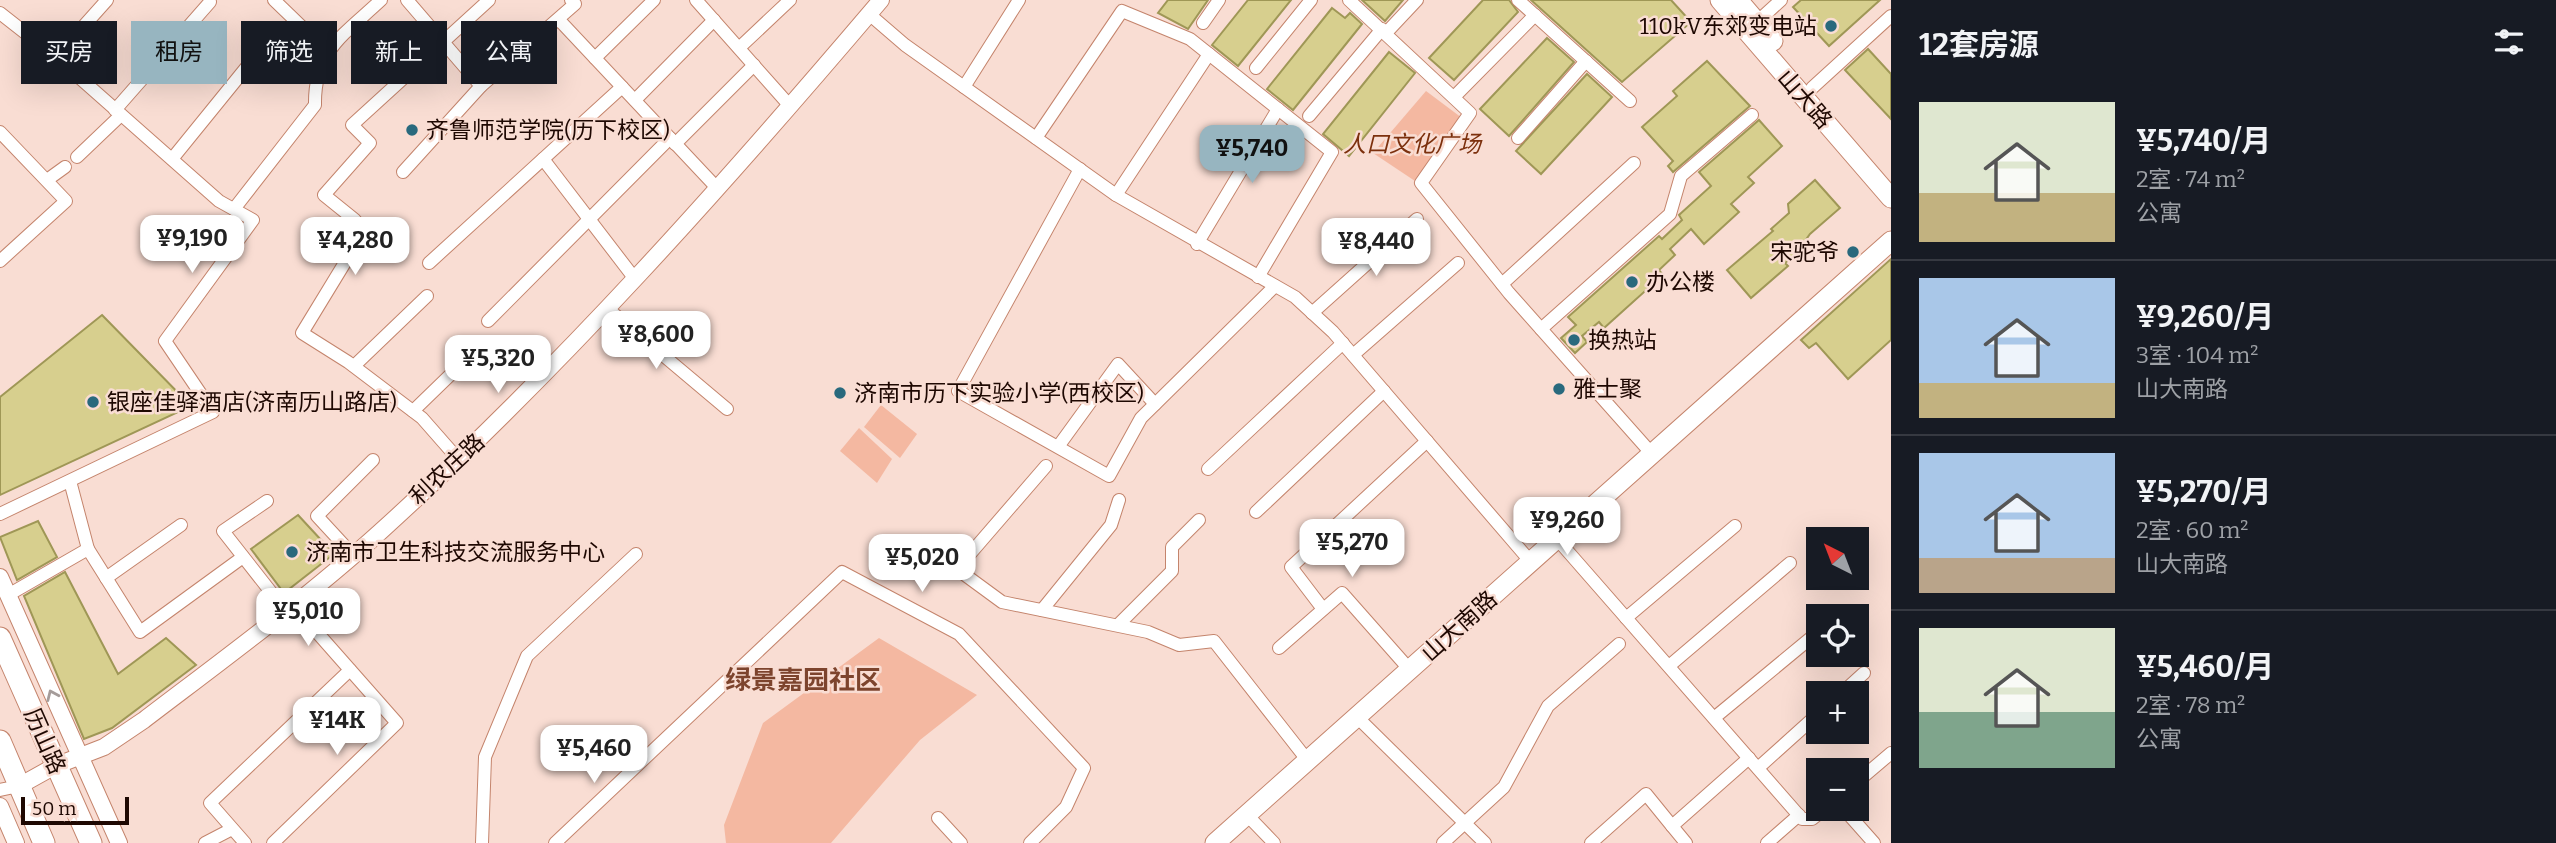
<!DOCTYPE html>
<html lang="zh">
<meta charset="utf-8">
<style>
:root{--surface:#171b24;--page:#242831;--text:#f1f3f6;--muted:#9ea1a6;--line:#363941;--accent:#97b5c0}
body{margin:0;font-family:Bitter,"Noto Sans SC",serif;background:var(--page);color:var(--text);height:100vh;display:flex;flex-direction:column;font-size:26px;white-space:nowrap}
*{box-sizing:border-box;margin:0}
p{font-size:23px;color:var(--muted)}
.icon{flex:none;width:38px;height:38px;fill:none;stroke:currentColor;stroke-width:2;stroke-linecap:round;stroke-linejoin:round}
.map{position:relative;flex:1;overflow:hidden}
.drawer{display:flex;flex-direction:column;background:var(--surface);width:665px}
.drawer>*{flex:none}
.top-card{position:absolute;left:21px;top:21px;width:665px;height:63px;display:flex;gap:14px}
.needle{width:46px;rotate:318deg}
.controls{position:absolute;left:1806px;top:527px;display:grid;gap:14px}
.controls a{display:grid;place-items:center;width:63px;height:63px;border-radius:0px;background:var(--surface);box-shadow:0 7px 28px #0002;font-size:35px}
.scale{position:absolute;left:21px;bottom:18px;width:108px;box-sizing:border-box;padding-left:7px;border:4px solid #1e0802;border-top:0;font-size:19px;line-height:24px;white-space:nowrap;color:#1e0802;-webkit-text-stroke:5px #f9ddd3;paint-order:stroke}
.price{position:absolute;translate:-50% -60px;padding:0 16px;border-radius:14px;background:#fff;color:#222;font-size:23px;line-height:46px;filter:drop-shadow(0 2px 4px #0008)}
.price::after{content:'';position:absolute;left:50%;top:42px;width:21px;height:16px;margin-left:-10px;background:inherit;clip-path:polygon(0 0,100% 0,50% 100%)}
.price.current{background:var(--accent);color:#111}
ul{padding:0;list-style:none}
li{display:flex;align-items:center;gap:21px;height:175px;padding:0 28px}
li+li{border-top:2px solid var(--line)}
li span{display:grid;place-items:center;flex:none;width:196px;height:140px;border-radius:0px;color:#555}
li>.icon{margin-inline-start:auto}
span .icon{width:84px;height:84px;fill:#fffc;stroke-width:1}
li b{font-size:30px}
h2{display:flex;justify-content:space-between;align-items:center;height:84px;padding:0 28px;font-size:30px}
.tag{padding:0 24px;border-radius:0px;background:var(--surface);box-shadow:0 7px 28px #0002;font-size:24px;line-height:63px}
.tag.current{background:var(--accent);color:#111}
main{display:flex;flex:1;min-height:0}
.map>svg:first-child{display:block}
.green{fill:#f4b8a1}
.building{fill:#d7cf8e;stroke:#9f9756;stroke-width:2}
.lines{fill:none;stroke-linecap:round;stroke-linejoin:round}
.minor-casing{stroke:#c4846c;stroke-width:14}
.tertiary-casing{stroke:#c4846c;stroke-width:18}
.secondary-casing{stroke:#c4846c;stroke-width:21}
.primary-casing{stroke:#c4846c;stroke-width:23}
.minor{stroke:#fff;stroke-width:12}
.tertiary{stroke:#fff;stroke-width:16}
.secondary{stroke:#fff;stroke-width:19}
.primary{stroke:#fff;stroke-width:21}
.oneway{stroke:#a59c9a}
.poi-dot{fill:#29697d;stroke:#f9ddd3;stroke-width:2.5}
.labels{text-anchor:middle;stroke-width:5;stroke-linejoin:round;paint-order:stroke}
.poi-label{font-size:23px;fill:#1e0802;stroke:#f9ddd3;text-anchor:start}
.street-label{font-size:23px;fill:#1e0802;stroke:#f9ddd3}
.park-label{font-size:23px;font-style:italic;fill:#7c300d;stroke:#f9ddd3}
.quarter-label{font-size:26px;font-weight:bold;fill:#7d442d;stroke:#f9ddd3}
</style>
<main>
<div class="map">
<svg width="1891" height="843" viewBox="0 0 1891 843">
<rect width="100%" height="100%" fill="#f9ddd3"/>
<!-- green -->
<g class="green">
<polygon points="1426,91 1462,118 1415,181 1373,153"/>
<polygon points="881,405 917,434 900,458 864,427"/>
<polygon points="859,428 892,459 877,483 840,451"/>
<polygon points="879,638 977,695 920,740 831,843 726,843 724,825 763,723"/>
</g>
<!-- building -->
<g class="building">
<polygon points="1168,0 1208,0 1188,29 1158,13"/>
<polygon points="1248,0 1291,0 1238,66 1212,45"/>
<polygon points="1362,0 1403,0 1385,21"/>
<polygon points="1483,0 1509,0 1518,12 1454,80 1429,58"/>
<polygon points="1531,0 1671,0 1691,22 1622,82"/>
<polygon points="1801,0 1880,0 1829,46 1793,7"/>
<polygon points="1332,8 1345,18 1350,13 1362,24 1293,110 1267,89"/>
<polygon points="1547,38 1574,62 1509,136 1480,109"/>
<polygon points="1868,49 1891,74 1891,119 1845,70"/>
<polygon points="1389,52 1415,73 1349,156 1323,134"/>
<polygon points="1707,61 1750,106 1673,172 1668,166 1673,161 1642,127 1677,96 1673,91"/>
<polygon points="1587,74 1612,97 1541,174 1516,151"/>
<polygon points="1759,120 1782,146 1748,177 1754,183 1731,204 1739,212 1704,244 1691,229 1670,249 1675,255 1659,270 1663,275 1604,328 1599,322 1582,336 1587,342 1575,353 1561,338 1576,325 1568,317 1659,236 1662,239 1682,220 1679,215 1711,186 1699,172"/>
<polygon points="1815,180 1840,208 1810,234 1805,241 1808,244 1785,263 1788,266 1751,298 1727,270 1773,231 1771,229 1789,213 1788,204"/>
<polygon points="1891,259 1891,340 1848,379 1816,343 1809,348 1801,340"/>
<polygon points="102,315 191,406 0,495 0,397"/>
<polygon points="298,515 334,554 284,593 251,549"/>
<polygon points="38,521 57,557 17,580 0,537"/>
<polygon points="65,572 118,674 166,638 196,665 112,728 84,739 24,596"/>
</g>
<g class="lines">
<defs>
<g id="minor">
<polyline points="274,0 302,27"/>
<polyline points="407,0 481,86 575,4 571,0"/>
<polyline points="696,0 790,106"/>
<polyline points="1349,0 1470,113 1421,183 1509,293 1652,454"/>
<polyline points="1518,0 1630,101"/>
<polyline points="0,13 56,57 219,201 253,220 165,341 213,412 0,514"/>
<polyline points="869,14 905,45 1116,195 1295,297 1333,332 1531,562"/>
<polyline points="561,22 717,188"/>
<polyline points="1757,22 1781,0"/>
<polyline points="1203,23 1219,0"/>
<polyline points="1386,33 1417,0"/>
<polyline points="739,48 790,0"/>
<polyline points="56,57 107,0"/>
<polyline points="595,58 654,0"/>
<polyline points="1256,68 1311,0"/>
<polyline points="964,87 1019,0"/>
<polyline points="1812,88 1891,16"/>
<polyline points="1457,94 1535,15"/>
<polyline points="635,100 714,20"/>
<polyline points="115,110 210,2"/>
<polyline points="1309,116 1382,29"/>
<polyline points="0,132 66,201 0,261"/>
<polyline points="1036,138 1122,11 1190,39 1332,152 1258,277"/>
<polyline points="1518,138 1586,61"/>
<polyline points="675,144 754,65"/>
<polyline points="77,157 121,115"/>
<polyline points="172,159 254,58"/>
<polyline points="543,159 635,279"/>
<polyline points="1080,169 958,391 1109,476 1141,418 1275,286"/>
<polyline points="403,172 481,86"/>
<polyline points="47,180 65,167"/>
<polyline points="1116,195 1209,54"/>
<path d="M234,209l81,-104c-1,-55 30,-71 66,-105"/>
<polyline points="1197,244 1278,109"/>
<polyline points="429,263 622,87"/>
<polyline points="1502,284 1634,163"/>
<polyline points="607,308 727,409"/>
<polyline points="1312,313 1417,219"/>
<polyline points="488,321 670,138"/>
<polyline points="1541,329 1670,214 1681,176 1752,115"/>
<polyline points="1353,355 1458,263"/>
<polyline points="354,366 427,296"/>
<polyline points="413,411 478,348"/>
<polyline points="1060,444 1118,364 1155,404"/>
<polyline points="458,459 422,418 348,362 302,333 352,251 355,220 324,195 370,143 352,125 489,0"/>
<polyline points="1046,466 957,569 1002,602 1148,632 1179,645 1214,641 1308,761"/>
<polyline points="1208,469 1343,343"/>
<polyline points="70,481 88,549"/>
<polyline points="267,501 223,531 285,610"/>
<polyline points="1256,512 1384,391"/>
<polyline points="1557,539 1802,819 1812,819 1826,808"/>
<polyline points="353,555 317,516 373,460"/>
<polyline points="106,578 181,525"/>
<polyline points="8,595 88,549 140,632 243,557"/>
<polyline points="1323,609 1291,567 1427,441"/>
<polyline points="1042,610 1111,525 1119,500"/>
<polyline points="1626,618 1735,526"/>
<polyline points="1118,625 1172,571 1172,547 1199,520"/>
<polyline points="1279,648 1342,593 1410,670"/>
<polyline points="1669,666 1790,563"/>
<polyline points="1842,693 1864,673"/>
<polyline points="1357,717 1485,843"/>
<polyline points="1714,718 1818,632"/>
<polyline points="1758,768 1818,714"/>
<polyline points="1857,782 1891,753"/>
<polyline points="0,790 19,786"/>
<polyline points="1843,808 1874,843"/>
<polyline points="1247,815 1274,843"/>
<polyline points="938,818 961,843"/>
<polyline points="205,843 232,829"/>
<polyline points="245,843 210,803 350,670"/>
<polyline points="273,843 397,723 292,604"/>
<polyline points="482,843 485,757 527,656 636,554"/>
<polyline points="555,843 842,572 959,634 1084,768 1066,807 1030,843"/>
<polyline points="1443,843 1504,787 1548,706 1619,644"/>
<polyline points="1591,843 1646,794 1672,826"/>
<polyline points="1686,843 1672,826 1749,758"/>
<polyline points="1767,843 1799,815"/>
</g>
<g id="tertiary">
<polyline points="0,577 119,843"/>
<path d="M19,786l36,-20 49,-19 40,-27c80,-61 162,-121 236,-188 181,-164 343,-346 501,-532"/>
<polyline points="0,806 16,843"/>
</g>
<g id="secondary">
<polyline points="1720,0 1891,198"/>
<polyline points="1738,0 1773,41"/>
<polyline points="1215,843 1891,241"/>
</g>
<g id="primary">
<polyline points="0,638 91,843"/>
<polyline points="0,741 44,843"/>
</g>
</defs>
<!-- minor casing -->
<use href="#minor" class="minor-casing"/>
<!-- tertiary casing -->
<use href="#tertiary" class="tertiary-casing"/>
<!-- secondary casing -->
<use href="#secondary" class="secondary-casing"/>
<!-- primary casing -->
<use href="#primary" class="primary-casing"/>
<!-- minor -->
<use href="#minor" class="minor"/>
<!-- tertiary -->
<use href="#tertiary" class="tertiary"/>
<!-- secondary -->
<use href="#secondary" class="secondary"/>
<!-- primary -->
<use href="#primary" class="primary"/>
</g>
<!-- one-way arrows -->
<defs><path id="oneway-chevron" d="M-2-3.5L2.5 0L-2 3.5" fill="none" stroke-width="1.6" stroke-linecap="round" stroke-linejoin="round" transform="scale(1.75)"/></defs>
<use class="oneway" href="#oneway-chevron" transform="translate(52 695) rotate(-114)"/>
<!-- markers -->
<g class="poi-dot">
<circle cx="1831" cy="26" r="7"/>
<circle cx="412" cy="130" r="7"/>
<circle cx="1853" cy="252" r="7"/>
<circle cx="1632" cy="282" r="7"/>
<circle cx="1574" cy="340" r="7"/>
<circle cx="1559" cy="389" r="7"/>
<circle cx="840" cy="393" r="7"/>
<circle cx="93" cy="402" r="7"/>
<circle cx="292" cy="552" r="7"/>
</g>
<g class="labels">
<!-- poi labels -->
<g class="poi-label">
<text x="1817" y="34" text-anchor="end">110kV东郊变电站</text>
<text x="426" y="138">齐鲁师范学院(历下校区)</text>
<text x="1839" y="260" text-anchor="end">宋驼爷</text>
<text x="1646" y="290">办公楼</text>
<text x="1588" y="348">换热站</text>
<text x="1573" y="397">雅士聚</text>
<text x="854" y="401">济南市历下实验小学(西校区)</text>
<text x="107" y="410">银座佳驿酒店(济南历山路店)</text>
<text x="306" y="560">济南市卫生科技交流服务中心</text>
</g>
<!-- street labels -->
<g class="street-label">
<text transform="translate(1805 99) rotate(49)" y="8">山大路</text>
<text transform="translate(447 469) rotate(-43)" y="8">利农庄路</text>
<text transform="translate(1459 626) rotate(-42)" y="8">山大南路</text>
<text transform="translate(45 741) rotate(66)" y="8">历山路</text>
</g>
<!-- park labels -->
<g class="park-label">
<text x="1412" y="152">人口文化广场</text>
</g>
<!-- quarter labels -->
<g class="quarter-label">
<text x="803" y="689">绿景嘉园社区</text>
</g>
</g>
</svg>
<div class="controls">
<a><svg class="needle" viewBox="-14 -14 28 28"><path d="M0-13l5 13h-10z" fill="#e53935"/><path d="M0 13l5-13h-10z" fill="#9ea1a6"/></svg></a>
<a><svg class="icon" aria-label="locate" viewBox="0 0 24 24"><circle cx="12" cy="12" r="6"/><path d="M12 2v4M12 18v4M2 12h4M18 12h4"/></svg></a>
<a>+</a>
<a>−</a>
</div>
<div class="scale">50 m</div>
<b class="price current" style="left:1252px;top:185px">¥5,740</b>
<b class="price" style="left:192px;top:275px">¥9,190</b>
<b class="price" style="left:355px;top:277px">¥4,280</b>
<b class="price" style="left:1376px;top:278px">¥8,440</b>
<b class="price" style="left:656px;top:371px">¥8,600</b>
<b class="price" style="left:498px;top:395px">¥5,320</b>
<b class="price" style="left:1567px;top:557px">¥9,260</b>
<b class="price" style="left:1352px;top:579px">¥5,270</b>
<b class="price" style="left:922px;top:594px">¥5,020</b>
<b class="price" style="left:308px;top:648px">¥5,010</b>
<b class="price" style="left:337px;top:757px">¥14K</b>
<b class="price" style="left:594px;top:785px">¥5,460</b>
<div class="top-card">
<a class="tag">买房</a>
<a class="tag current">租房</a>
<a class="tag">筛选</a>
<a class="tag">新上</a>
<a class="tag">公寓</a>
</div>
</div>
<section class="drawer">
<h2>12套房源<svg class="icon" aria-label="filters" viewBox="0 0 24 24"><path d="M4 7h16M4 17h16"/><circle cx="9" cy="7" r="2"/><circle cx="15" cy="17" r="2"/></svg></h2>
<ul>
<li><span style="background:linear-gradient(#dfe7d0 65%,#c2b280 0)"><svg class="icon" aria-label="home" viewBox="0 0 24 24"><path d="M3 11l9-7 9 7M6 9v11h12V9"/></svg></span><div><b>¥5,740/月</b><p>2室 · 74 m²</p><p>公寓</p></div></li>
<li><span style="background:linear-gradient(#a9c7e8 75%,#c2b280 0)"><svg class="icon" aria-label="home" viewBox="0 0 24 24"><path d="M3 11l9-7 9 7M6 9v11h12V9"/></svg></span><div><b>¥9,260/月</b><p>3室 · 104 m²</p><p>山大南路</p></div></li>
<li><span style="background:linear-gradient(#a9c7e8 75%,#b9a48a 0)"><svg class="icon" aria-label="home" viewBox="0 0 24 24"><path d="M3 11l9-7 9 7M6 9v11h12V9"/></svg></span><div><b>¥5,270/月</b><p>2室 · 60 m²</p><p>山大南路</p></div></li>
<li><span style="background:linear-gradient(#dfe7d0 60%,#7fa58c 0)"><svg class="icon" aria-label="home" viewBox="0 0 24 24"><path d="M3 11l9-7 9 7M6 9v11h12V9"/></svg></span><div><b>¥5,460/月</b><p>2室 · 78 m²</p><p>公寓</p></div></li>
</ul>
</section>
</main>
